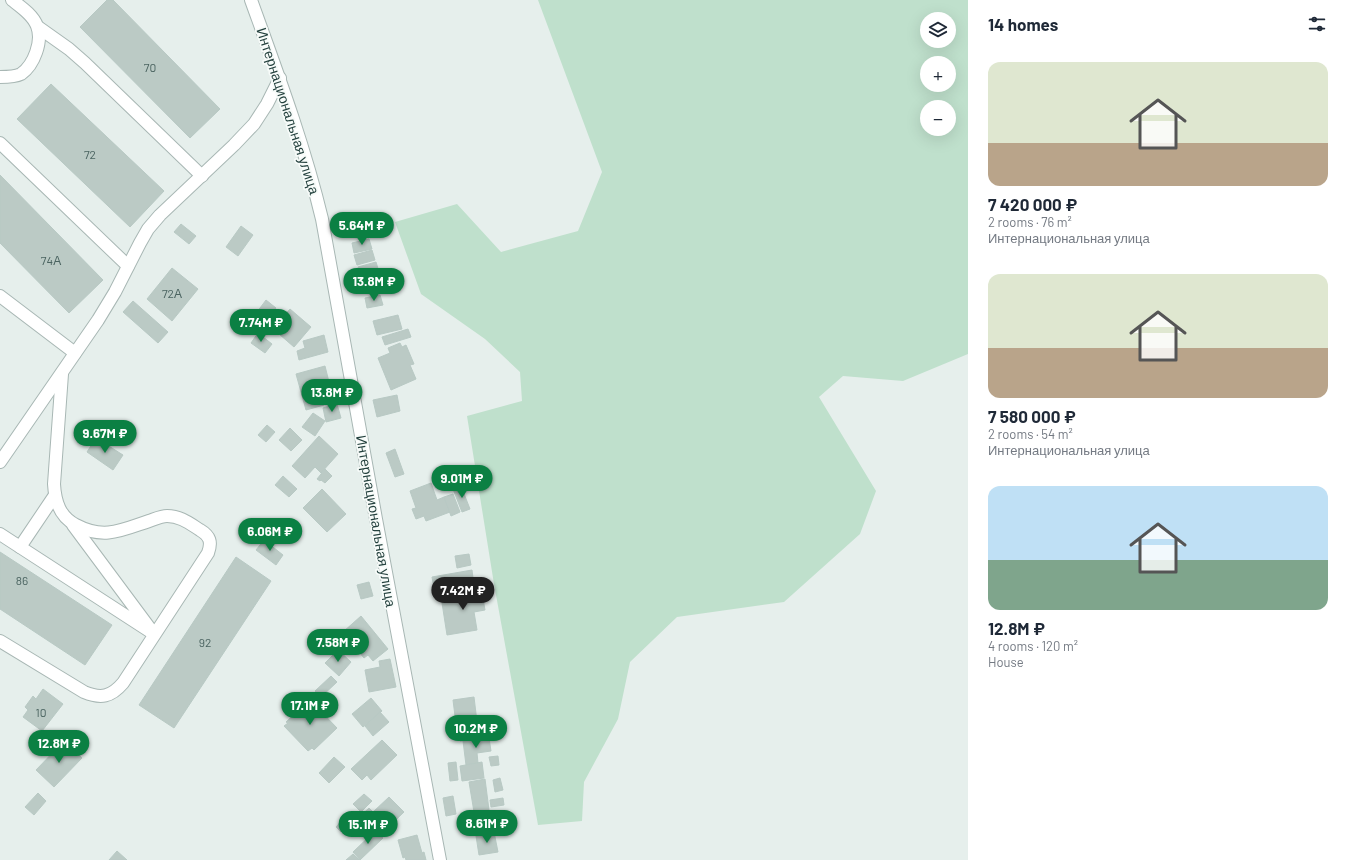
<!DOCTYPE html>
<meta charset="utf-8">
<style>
:root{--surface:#fff;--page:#f6f6f7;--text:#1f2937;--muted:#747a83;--accent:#0b8043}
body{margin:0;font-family:Barlow,sans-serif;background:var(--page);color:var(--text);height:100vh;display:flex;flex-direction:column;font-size:15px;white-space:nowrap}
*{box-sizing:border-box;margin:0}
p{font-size:13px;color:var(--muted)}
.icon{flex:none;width:22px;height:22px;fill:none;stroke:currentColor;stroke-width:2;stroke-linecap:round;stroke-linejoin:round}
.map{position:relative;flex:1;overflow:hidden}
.side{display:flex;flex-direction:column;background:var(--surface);width:380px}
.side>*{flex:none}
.fabs{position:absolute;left:920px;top:12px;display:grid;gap:8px}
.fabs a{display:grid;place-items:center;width:36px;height:36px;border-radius:50%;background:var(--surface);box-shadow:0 4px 16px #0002;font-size:20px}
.price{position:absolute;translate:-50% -34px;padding:0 9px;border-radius:14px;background:var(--accent);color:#fff;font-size:13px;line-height:26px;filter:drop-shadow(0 1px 2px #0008)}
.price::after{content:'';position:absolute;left:50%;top:24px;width:12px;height:9px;margin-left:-6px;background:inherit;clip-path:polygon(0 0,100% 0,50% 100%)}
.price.current{background:#222;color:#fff}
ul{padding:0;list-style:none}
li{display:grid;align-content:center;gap:8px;height:212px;padding:0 20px}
li span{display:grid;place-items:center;height:124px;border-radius:12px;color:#555}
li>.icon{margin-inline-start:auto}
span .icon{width:72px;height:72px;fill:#fffc;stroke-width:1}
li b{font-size:17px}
h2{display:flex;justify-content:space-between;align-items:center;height:48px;padding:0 20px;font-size:17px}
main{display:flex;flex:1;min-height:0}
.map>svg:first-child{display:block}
.green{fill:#bfe0cc;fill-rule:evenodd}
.building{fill:#bbcac5;stroke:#b8c9c4}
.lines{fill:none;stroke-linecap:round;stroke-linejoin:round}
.minor-casing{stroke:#a8b7b4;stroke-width:14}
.minor{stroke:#fff;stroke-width:12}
.labels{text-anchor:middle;stroke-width:3.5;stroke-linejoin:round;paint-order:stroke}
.number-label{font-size:12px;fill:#4a6360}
.street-label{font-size:14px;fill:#24413e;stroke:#f7fbf9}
</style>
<main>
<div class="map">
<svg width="968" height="860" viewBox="0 0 968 860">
<rect width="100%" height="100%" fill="#e6efec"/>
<!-- green -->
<path class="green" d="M538,0h430v354l-65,27 -60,-5 -24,21 57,94 -16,43 -76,68 -107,15 -47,45 -12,57 -34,63 -2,39 -44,4 -44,-241 -27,-168 55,-15 -2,-29 -35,-33 -64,-45 -26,-72 62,-18 44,48 77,-21 24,-59zM927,19h22v22h-22zM927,63h22v22h-22zM927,107h22v22h-22z"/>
<!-- building -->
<g class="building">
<polygon points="107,0 113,0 220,109 190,138 80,27"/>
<polygon points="51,84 164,191 130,227 17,119"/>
<polygon points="0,175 103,280 69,313 0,243"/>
<polygon points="181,224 196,236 189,244 174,232"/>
<polygon points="241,226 253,235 238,256 226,247"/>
<polygon points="369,239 372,249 354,253 352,243"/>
<polygon points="372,250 375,260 357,265 354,255"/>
<polygon points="376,262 379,272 361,278 358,267"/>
<polygon points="172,268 198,289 172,321 147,299"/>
<polygon points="380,295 383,305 367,308 365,298"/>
<polygon points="266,300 276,308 260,327 251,320"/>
<polygon points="133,301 168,332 158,343 123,312"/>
<polygon points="290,309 311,327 294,347 279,334 286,326 279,321"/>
<polygon points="398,315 402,329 377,335 373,321"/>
<polygon points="408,329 411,337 385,345 382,337"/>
<polygon points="258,333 272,344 265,353 251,343"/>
<polygon points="324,335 328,352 299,360 297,351 305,348 303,341"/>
<polygon points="400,343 402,347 406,345 414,364 410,365 416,379 391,390 378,358 390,353 388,348"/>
<polygon points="325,366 333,398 323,400 324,405 306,410 296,374"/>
<polygon points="397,395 400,411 377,417 373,400"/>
<polygon points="337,404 341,418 326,422 323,408"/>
<polygon points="313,413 325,421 315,436 302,427"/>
<polygon points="267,425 275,432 266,442 258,435"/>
<polygon points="290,428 302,440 291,451 279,440"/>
<polygon points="319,436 338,454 321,473 315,467 305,478 292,466"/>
<polygon points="96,438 123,455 113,470 87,452"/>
<polygon points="395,449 404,474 395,477 386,453"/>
<polygon points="325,469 332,476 325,483 321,480 320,481 317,479"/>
<polygon points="283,476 297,489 289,497 275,485"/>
<polygon points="431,483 437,500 444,497 450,512 426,521 424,516 416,519 412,509 416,508 410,491"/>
<polygon points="461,486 470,509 462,512 453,489"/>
<polygon points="322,489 346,514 327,532 303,508"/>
<polygon points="453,494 460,512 451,516 444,497"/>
<polygon points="264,540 283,555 276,565 256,550"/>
<polygon points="0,552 112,625 85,665 0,609"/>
<polygon points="469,554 471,565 457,568 455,556"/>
<polygon points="236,557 271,581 174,728 139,705"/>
<polygon points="472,570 474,586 449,590 448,586 434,588 432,577"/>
<polygon points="369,582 373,596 361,599 357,585"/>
<polygon points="481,587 485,610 474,612 477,630 447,635 442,603 452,601 451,597 465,594 464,590"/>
<polygon points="361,616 388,649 373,661 368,655 364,658 343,632"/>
<polygon points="338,650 351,662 339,676 325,663"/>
<polygon points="390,659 396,687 369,692 365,670 380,667 379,661"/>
<polygon points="331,676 337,682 321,697 315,691"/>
<polygon points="43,689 63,704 42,731 23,717 28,710 25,707 33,696 36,699"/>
<polygon points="474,697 478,730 476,730 477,739 460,741 459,732 457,732 453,700"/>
<polygon points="371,698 382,711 363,727 352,714"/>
<polygon points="310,700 337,728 314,750 312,748 308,751 284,726 288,723 286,722"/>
<polygon points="380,712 389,722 373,736 365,726"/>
<polygon points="482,733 483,738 489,738 491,751 477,753 478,763 466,765 463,741 477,739 476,734"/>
<polygon points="382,740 397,755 371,780 367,775 362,780 351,769"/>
<polygon points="64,741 82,758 54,787 36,770"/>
<polygon points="498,756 499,765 491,766 489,757"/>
<polygon points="334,757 345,767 329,783 319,773"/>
<polygon points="456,762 458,780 450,781 448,763"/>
<polygon points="482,762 484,778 462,781 460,766"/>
<polygon points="500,778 503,790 495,792 493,780"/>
<polygon points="485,779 489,810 474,812 469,782"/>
<polygon points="38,793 46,801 34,815 25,807"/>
<polygon points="364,794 372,801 361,812 353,804"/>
<polygon points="453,796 456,814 446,816 443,798"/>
<polygon points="389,797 404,812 380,835 375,830 368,837 365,834 362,837 355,830 358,826 354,822 369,808 373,812"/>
<polygon points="503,798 504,805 491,807 490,800"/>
<polygon points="496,812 498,823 480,826 478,815"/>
<polygon points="346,816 351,821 341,832 336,827"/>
<polygon points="375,831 383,838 360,860 353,852"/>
<polygon points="494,832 498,852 479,855 476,836"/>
<polygon points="417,835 422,853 424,852 426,860 406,860 405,857 403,858 398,840"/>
<polygon points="117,851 127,860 109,860"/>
<polygon points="353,854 359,860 346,860"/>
</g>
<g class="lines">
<defs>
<g id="minor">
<path d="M251,0c26,72 53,144 71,219l54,300 64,341"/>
<polyline points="38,27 69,49 85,63 202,176"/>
<path d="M0,77c7,0 15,0 21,-3 13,-9 22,-33 16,-48 -4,-11 -16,-19 -25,-26"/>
<polyline points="0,143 128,266"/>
<polyline points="0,296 75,353"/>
<polyline points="0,462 98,320 115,292 140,243 148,229 160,215 234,145 254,124 267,104 280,78"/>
<polyline points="0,534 154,634 73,525"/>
<polyline points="20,547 55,495"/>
<path d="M0,641l84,51c17,7 27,5 39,-9l85,-130c4,-11 2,-17 -8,-23 -11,-7 -20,-14 -33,-14 -6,0 -12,3 -18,5 -27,9 -45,19 -73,4 -16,-8 -21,-23 -22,-41l8,-110"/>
</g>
</defs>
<!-- minor casing -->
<use href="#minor" class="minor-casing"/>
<!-- minor -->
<use href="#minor" class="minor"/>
</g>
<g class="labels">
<!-- number labels -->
<g class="number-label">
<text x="150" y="72">70</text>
<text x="90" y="159">72</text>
<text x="51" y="265">74А</text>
<text x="172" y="298">72А</text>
<text x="22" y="585">86</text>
<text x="205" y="647">92</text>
<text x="41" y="717">10</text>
</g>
<!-- street labels -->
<g class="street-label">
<text transform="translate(288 111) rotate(72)" y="5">Интернациональная улица</text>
<text transform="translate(376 521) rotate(80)" y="5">Интернациональная улица</text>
</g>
</g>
</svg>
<div class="fabs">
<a><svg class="icon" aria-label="layers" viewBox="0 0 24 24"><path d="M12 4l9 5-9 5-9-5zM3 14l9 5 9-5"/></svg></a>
<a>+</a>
<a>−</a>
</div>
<b class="price" style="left:362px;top:246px">5.64M ₽</b>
<b class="price" style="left:374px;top:302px">13.8M ₽</b>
<b class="price" style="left:261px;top:343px">7.74M ₽</b>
<b class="price" style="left:332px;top:413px">13.8M ₽</b>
<b class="price" style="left:105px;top:454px">9.67M ₽</b>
<b class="price" style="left:462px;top:499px">9.01M ₽</b>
<b class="price" style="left:270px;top:552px">6.06M ₽</b>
<b class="price current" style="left:463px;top:611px">7.42M ₽</b>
<b class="price" style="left:338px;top:663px">7.58M ₽</b>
<b class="price" style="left:310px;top:726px">17.1M ₽</b>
<b class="price" style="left:476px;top:749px">10.2M ₽</b>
<b class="price" style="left:59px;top:764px">12.8M ₽</b>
<b class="price" style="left:487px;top:844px">8.61M ₽</b>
<b class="price" style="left:368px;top:845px">15.1M ₽</b>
</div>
<section class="side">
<h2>14 homes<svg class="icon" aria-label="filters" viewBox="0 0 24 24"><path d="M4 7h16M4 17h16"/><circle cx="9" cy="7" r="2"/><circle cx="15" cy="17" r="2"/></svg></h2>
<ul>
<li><span style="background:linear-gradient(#dfe7d0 65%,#b9a48a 0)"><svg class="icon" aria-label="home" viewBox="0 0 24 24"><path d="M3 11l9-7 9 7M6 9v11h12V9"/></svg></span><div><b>7 420 000 ₽</b><p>2 rooms · 76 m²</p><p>Интернациональная улица</p></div></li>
<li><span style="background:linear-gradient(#dfe7d0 60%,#b9a48a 0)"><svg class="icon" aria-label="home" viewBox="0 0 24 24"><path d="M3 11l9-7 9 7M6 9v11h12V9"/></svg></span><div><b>7 580 000 ₽</b><p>2 rooms · 54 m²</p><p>Интернациональная улица</p></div></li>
<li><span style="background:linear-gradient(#bfe0f5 60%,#7fa58c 0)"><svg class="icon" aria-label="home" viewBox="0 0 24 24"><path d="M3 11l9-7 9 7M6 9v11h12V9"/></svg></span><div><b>12.8M ₽</b><p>4 rooms · 120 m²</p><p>House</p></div></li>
</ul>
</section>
</main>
